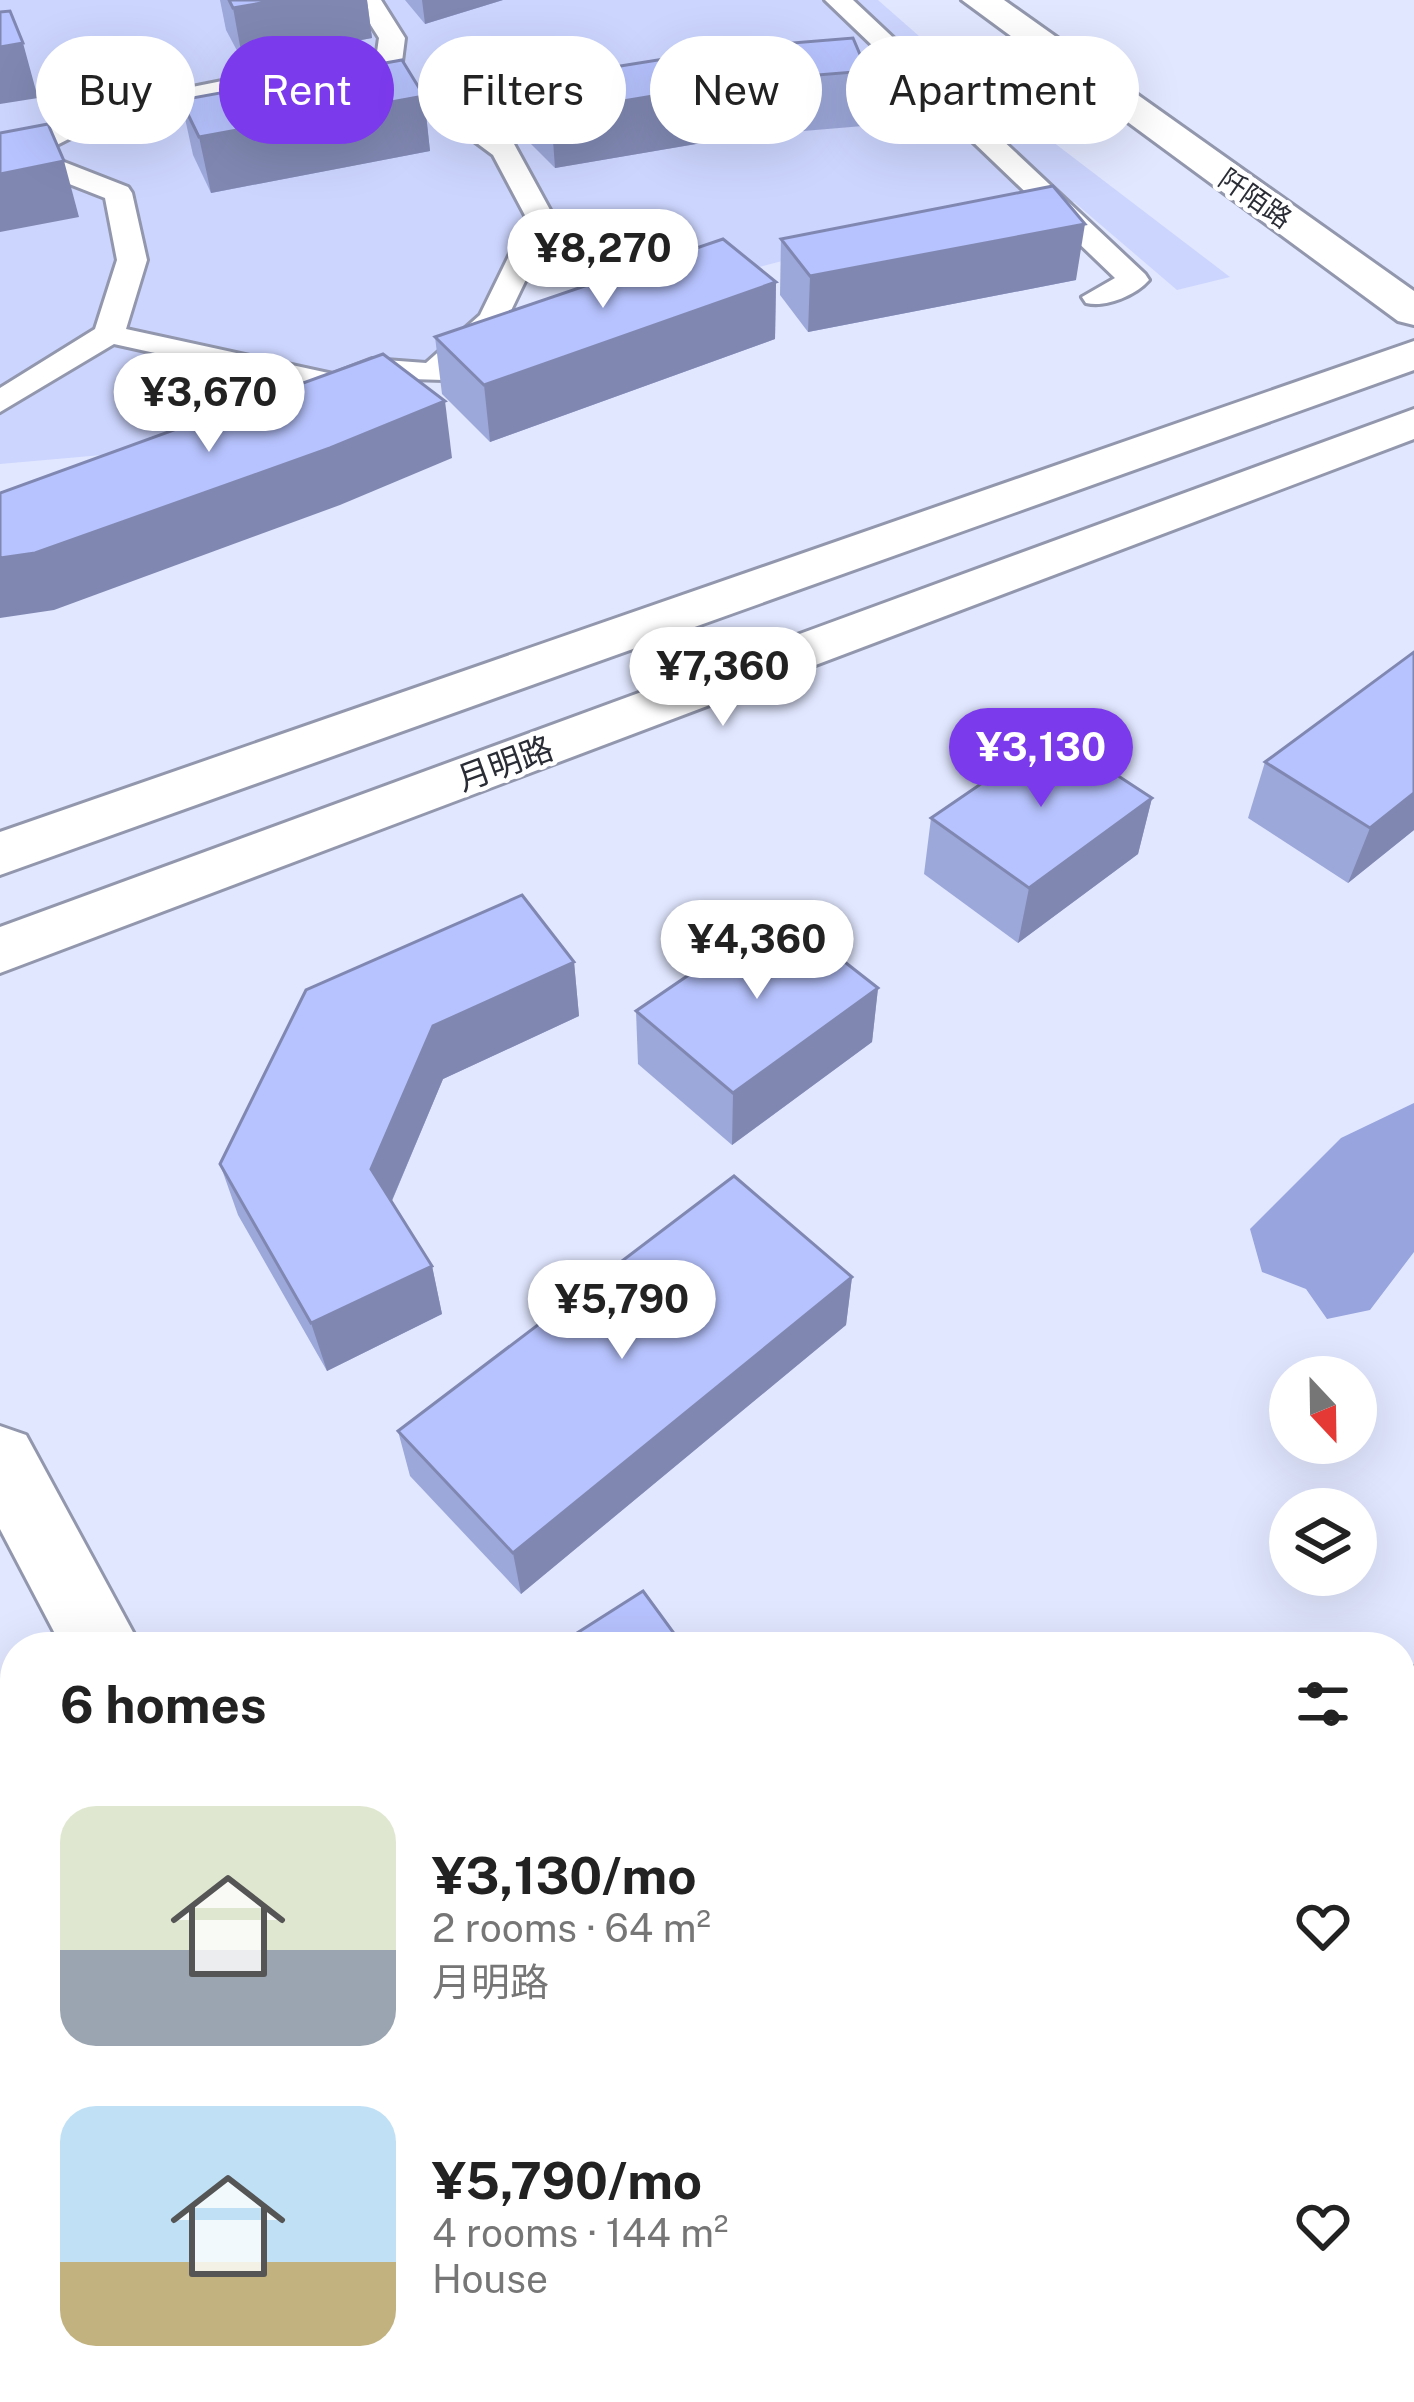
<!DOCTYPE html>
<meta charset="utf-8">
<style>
:root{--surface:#fff;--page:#f6f6f6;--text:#222;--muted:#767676;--accent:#7c3aed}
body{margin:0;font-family:"Public Sans","Noto Sans SC",sans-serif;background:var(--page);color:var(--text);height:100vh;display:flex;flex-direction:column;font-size:45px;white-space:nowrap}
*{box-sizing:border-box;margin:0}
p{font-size:39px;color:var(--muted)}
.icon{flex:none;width:66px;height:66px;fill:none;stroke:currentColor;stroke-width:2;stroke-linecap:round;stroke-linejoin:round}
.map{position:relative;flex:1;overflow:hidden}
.details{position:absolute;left:0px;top:1632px;width:1416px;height:771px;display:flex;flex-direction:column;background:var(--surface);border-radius:48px 48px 0 0;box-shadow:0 12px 48px #0002}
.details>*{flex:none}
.banner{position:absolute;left:36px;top:36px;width:1344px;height:108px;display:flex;gap:24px}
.needle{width:78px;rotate:158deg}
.tools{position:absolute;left:1269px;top:1356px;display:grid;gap:24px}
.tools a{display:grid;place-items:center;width:108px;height:108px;border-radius:50%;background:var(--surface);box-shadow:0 12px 48px #0002;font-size:60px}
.price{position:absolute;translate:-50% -102px;padding:0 27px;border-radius:42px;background:#fff;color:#222;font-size:39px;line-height:78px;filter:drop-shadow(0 3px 6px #0008)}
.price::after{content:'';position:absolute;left:50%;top:72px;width:36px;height:27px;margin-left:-18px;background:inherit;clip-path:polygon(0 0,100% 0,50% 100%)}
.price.selected{background:var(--accent);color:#fff}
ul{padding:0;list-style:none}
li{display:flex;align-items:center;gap:36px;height:300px;padding:0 60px}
li span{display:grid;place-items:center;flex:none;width:336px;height:240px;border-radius:36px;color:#555}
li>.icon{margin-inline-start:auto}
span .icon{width:144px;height:144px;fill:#fffc;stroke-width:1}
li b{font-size:51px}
h2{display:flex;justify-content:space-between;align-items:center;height:144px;padding:0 60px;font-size:51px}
.tag{padding:0 42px;border-radius:54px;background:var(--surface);box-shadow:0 12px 48px #0002;font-size:42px;line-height:108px}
.tag.selected{background:var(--accent);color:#fff}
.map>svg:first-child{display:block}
.green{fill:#ccd5fe}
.forest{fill:#98a4dd}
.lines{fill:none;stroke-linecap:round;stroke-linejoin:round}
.street-casing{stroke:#9297ad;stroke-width:6}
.secondary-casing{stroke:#9297ad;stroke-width:6}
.street{fill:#fff;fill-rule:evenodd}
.secondary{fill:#fff;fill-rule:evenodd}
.wall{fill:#9da8da}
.shaded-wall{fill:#8088b2}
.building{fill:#b7c3fe;stroke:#8088b2;stroke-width:3}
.labels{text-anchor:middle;stroke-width:9;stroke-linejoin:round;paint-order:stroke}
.far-street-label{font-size:27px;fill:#2b2d36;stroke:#fff}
.street-label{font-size:33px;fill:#2b2d36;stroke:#fff}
</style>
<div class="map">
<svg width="1414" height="2402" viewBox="0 0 1414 2402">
<rect width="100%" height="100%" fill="#e1e7ff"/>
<!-- green -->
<polygon class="green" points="0,0 878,0 952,65 1230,277 1177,290 1074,202 1029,219 878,236 663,292 522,261 493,319 433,373 170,449 0,464"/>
<!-- forest -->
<polygon class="forest" points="1414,1103 1414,1252 1370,1310 1327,1319 1306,1289 1262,1272 1250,1229 1341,1138"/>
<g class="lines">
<defs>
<g id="street">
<path d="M355,0h26l24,38 -6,47 46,9 69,50 41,75 -51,106 -60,55 -68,-2 -40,15 -222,-49 -114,68v-24l95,-59 22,-69 -12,-62 -102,-40v-12l85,-38 139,-28h146l6,-42zM360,93l67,13 66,49 34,64 -47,96 -54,48 -54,-4 -39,15 -207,-45 21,-69 -15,-67 -4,-6 -87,-34 65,-33 121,-24z"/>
<path d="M825,0h28l292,274 4,6c-13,15 -43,28 -63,23l-4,-6 33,-19z"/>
</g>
<g id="secondary">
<polygon points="962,0 1004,0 1414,291 1414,325 1398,321"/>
<polygon points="1414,341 1414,370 0,875 0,832"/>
<polygon points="1414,409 1414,439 0,973 0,927"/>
<polygon points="0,1426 26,1435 141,1647 62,1647 0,1529"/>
<polygon points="462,2388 559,2388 565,2402 467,2402"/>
</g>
</defs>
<!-- street casing -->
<use href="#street" class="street-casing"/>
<!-- secondary casing -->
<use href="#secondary" class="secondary-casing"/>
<!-- street -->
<use href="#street" class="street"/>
<!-- secondary -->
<use href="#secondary" class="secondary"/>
</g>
<!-- wall -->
<g class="wall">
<polygon points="220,0 367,0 372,38 243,62 226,30"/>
<polygon points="405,0 503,0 425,24"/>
<polygon points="867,71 863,126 743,136 555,168 524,137 520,82"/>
<polygon points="424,96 430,151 211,193 193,155 181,100"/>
<polygon points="781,239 1076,280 808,332 780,295"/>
<polygon points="776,282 775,339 490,442 442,394 435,337"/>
<polygon points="1265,762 1414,830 1348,883 1248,818"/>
<polygon points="1152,798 1138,854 1018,943 924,874 931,818"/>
<polygon points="574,962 579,1016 443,1079 392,1201 432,1266 442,1314 327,1371 238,1215 220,1164"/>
<polygon points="878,988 872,1042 732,1145 638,1064 636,1011"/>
<polygon points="852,1277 846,1325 521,1594 410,1476 398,1431"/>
<polygon points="1414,1666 1414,1764 1401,1752 1401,1680"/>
<polygon points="1108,2388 1175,2388 1163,2402 1120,2402"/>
</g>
<!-- shaded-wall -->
<g class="shaded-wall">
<polygon points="278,0 367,0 372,38 243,62 233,8"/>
<polygon points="422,0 503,0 425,24"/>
<polygon points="23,43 38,98 0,104 0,47"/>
<polygon points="743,81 743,136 555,168 551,113"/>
<polygon points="424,96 430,151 211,193 199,137"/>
<polygon points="64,161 79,217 0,232 0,174"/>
<polygon points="1085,224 1076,280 808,332 810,276"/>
<polygon points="776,282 775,339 490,442 484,385"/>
<polygon points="445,401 452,458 340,505 54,610 0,618 0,558"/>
<polygon points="1414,793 1414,830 1348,883 1370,828"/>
<polygon points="1152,798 1138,854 1018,943 1029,888"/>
<polygon points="574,962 579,1016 443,1079 384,1219 371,1169 433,1026"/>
<polygon points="878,988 872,1042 732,1145 733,1093"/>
<polygon points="432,1266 442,1314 327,1371 311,1323"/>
<polygon points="852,1277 846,1325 521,1594 513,1553"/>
</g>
<!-- building -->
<g class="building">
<polygon points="229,0 278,0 233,8"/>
<polygon points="10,11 23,43 0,47 0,12"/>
<polygon points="853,38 867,71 743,81 551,113 520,82 733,48"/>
<polygon points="402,60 424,96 199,137 181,100"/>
<polygon points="48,124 64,161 0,174 0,133"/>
<polygon points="1053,186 1085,224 810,276 781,239"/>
<polygon points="723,239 776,282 484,385 435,337"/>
<polygon points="383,354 445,401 330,448 35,553 0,558 0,493"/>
<polygon points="1414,652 1414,793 1370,828 1265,762"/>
<polygon points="1054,734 1152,798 1029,888 931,818"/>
<polygon points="522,895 574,962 433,1026 371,1169 432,1266 311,1323 220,1164 306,990"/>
<polygon points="781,912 878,988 733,1093 636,1011"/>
<polygon points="734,1176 852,1277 513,1553 398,1431"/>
<polygon points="643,1591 684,1647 555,1647"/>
<polygon points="1414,1666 1414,1700 1401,1688 1401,1680"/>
<polygon points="1401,1930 1414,1942 1414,2091 1401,2107"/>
<polygon points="1137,2388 1175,2388 1163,2402 1150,2402"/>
</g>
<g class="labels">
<!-- far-street labels -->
<g class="far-street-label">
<text transform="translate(1255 199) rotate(35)" y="9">阡陌路</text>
</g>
<!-- street labels -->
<g class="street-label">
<text transform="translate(505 763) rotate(-20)" y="12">月明路</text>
</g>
</g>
</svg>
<div class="tools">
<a><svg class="needle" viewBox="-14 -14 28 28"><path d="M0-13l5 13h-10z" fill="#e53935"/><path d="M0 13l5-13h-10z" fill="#767676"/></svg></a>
<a><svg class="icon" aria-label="layers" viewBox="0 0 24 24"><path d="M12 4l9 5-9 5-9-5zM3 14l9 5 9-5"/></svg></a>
</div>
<b class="price" style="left:603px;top:311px">¥8,270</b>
<b class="price" style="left:209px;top:455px">¥3,670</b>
<b class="price" style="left:723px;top:729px">¥7,360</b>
<b class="price selected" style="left:1041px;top:810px">¥3,130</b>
<b class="price" style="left:757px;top:1002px">¥4,360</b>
<b class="price" style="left:622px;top:1362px">¥5,790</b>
<div class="banner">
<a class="tag">Buy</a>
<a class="tag selected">Rent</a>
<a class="tag">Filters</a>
<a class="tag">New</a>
<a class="tag">Apartment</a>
</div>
<section class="details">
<h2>6 homes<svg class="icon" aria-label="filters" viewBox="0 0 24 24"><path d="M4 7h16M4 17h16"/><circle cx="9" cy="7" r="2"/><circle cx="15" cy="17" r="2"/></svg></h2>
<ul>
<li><span style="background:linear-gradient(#dfe7d0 60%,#9aa5b1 0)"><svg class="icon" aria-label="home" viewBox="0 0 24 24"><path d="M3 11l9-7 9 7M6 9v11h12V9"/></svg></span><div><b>¥3,130/mo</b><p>2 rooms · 64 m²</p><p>月明路</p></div><svg class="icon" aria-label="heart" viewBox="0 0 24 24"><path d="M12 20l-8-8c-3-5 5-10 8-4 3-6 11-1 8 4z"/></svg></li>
<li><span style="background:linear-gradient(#bfe0f5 65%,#c2b280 0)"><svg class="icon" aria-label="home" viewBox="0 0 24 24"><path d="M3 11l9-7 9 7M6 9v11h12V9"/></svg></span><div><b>¥5,790/mo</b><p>4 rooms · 144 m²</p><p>House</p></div><svg class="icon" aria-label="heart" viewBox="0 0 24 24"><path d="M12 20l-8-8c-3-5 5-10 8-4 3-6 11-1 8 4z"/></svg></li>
</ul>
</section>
</div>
